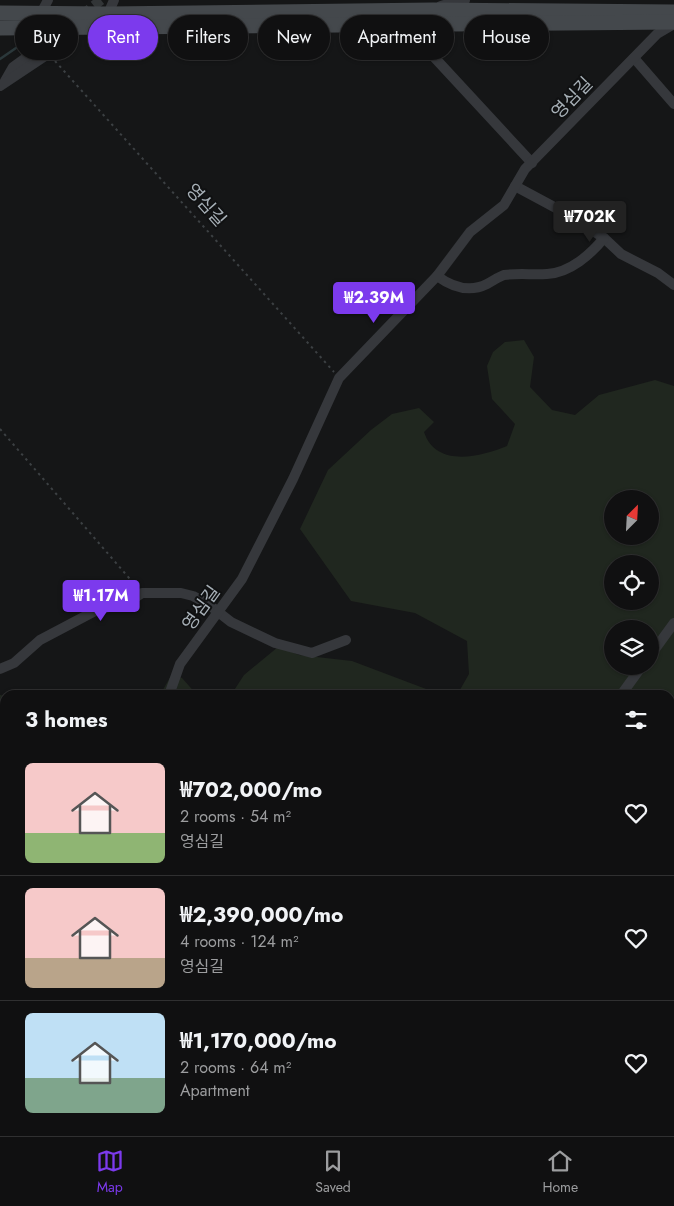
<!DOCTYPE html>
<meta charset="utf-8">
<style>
:root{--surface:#101011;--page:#19191a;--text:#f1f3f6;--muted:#9c9d9f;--line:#303031;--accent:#7c3aed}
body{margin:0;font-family:Jost,"Noto Sans KR",sans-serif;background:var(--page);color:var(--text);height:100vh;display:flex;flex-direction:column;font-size:19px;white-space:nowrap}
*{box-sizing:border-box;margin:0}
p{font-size:16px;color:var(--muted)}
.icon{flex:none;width:28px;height:28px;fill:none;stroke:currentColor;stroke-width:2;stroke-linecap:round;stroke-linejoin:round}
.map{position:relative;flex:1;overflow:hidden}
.sheet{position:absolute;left:0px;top:690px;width:675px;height:446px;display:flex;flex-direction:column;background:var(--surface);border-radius:15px 15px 0 0;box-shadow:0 1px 4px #0004,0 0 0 1px var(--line)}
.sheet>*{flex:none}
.hud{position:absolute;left:15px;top:15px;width:645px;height:45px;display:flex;gap:10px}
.needle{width:32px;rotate:24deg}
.controls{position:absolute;left:604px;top:490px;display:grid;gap:10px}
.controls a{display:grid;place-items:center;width:55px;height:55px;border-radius:50%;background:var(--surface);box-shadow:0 1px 4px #0004,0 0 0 1px var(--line);font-size:25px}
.price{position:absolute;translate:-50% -42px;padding:0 11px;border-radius:5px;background:var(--accent);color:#fff;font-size:16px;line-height:32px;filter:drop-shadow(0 1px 2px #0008)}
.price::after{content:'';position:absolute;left:50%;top:30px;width:15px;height:11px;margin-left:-8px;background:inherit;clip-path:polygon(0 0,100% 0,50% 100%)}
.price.active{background:#222;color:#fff}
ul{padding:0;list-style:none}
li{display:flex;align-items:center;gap:15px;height:125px;padding:0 25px}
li+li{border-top:1px solid var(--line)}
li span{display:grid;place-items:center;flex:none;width:140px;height:100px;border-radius:8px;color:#555}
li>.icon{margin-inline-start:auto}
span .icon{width:60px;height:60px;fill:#fffc;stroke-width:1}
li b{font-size:21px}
h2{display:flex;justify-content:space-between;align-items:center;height:60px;padding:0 25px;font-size:21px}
.chip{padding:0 18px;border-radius:22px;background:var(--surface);box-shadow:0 1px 4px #0004,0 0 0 1px var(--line);font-size:18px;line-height:45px}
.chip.active{background:var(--accent);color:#fff}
.dock{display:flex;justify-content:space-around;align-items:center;height:70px;border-top:1px solid var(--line);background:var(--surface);font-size:14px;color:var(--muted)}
.dock a{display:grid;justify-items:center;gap:2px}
.dock .active{color:var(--accent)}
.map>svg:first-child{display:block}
.green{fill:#20271f;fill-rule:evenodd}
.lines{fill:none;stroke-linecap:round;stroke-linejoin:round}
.stream{stroke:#2b383b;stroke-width:2.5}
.minor-tunnel{stroke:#323537;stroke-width:10;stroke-dasharray:10 5;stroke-linecap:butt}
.path{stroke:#3c4043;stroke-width:2;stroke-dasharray:2.5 4;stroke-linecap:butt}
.minor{stroke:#36383c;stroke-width:10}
.tertiary{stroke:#36383c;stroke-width:12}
.secondary{stroke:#44484c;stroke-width:15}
.labels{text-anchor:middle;stroke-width:4;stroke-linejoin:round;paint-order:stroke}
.street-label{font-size:18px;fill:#a7b0b7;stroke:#101112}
</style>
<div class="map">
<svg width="674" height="1136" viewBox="0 0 674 1136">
<rect width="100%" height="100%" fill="#151617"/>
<!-- green -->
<g class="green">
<path d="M524,340l10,17 -4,30 22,23 23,5 24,-20 56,-15 19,6v515l-4,-1v-205h-439l13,-20 34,-28 21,8 53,6 82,31 23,3 12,-21 -2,-33 -52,-28 -64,-12 -51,-72 28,-59 43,-40 21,-16 27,-6 15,14 -10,10c12,36 56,25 83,14l8,-22 -23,-25 -5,-33 6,-14 12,-10zM612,499h38v37h-38zM612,564h38v37h-38zM612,629h38v37h-38z"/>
<polygon points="172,674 182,678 197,695 160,695"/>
<polygon points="0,695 5,696 5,873 0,875"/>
<polygon points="0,912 5,915 5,1131 221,1131 222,1136 0,1136"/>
</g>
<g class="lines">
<!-- stream -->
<polyline class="stream" points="0,59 16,48"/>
<!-- minor-tunnel -->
<g class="minor-tunnel">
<polyline points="82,15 101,0"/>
<polyline points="42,46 67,26"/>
</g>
<!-- path -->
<g class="path">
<polyline points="55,61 334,372"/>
<polyline points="0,429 136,586"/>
</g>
<!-- minor -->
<g class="minor">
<polyline points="108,14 114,0"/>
<polyline points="39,17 48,0"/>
<polyline points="419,24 421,43 532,163"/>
<polyline points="634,58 674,104"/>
<polyline points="5,81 13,67 42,46"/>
<polyline points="0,86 48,54 60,38 74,28"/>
<polyline points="515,186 569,215 604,238 621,254 658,273 674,285"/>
<path d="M437,276c15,11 32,17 50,8 6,-3 11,-7 17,-9 15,-2 29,0 43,-1 23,-1 44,-20 57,-36"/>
<polyline points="650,656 674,623"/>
<polyline points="0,669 14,663 40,640 95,611 130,601 142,593 181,593 193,596 208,604 231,622 275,643 312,653 346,640"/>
<polyline points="169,695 180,664 242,579 293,479 339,378 437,276 470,232 504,205 525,169 657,34 674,24"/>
<polyline points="621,695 642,666"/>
<polyline points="455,1136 456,1131"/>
</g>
<!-- tertiary -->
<polyline class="tertiary" points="441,7 464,0"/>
<!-- secondary -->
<g class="secondary">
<polyline points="0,13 108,14 433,10 674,12"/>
<polyline points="0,28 674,22"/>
</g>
</g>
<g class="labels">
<!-- street labels -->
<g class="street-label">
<text transform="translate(572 98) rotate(-46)" y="6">영심길</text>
<text transform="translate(206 205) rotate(48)" y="6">영심길</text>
<text transform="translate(201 608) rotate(-54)" y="6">영심길</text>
</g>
</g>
</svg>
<div class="controls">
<a><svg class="needle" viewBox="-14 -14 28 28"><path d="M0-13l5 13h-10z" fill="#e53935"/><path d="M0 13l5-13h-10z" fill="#9c9d9f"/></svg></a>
<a><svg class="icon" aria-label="locate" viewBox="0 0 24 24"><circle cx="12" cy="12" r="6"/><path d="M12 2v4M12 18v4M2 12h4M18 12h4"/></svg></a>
<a><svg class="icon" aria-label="layers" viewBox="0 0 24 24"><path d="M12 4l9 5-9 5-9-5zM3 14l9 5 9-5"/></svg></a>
</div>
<b class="price active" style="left:590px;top:243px">₩702K</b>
<b class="price" style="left:374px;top:324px">₩2.39M</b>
<b class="price" style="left:101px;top:622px">₩1.17M</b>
<div class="hud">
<a class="chip">Buy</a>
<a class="chip active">Rent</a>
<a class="chip">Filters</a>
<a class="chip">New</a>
<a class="chip">Apartment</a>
<a class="chip">House</a>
</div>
<section class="sheet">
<h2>3 homes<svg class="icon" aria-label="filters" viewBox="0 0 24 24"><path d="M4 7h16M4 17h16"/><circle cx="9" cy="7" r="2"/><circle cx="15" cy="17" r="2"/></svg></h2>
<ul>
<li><span style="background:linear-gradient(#f6c9c9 70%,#8fb573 0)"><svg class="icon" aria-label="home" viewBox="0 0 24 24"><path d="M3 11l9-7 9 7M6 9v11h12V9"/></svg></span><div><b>₩702,000/mo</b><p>2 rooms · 54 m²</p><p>영심길</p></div><svg class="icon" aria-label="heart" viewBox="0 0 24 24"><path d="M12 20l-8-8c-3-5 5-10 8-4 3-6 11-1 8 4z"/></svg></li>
<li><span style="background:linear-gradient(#f6c9c9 70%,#b9a48a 0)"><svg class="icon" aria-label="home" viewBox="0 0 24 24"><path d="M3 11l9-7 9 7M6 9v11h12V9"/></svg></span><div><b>₩2,390,000/mo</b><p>4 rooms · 124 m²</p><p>영심길</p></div><svg class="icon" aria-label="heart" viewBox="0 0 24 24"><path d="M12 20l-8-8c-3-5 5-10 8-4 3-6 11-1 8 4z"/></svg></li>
<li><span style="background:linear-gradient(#bfe0f5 65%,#7fa58c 0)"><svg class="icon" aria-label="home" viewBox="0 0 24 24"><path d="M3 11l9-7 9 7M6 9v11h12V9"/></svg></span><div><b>₩1,170,000/mo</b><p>2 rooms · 64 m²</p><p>Apartment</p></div><svg class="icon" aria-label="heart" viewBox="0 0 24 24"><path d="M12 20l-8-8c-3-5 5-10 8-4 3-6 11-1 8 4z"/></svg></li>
</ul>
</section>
</div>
<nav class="dock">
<a class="active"><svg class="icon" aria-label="map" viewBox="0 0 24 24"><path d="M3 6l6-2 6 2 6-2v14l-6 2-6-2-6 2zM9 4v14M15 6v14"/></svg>Map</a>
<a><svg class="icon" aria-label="saved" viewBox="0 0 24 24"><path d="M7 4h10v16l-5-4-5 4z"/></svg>Saved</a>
<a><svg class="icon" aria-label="home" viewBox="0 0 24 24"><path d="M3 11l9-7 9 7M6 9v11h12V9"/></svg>Home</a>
</nav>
